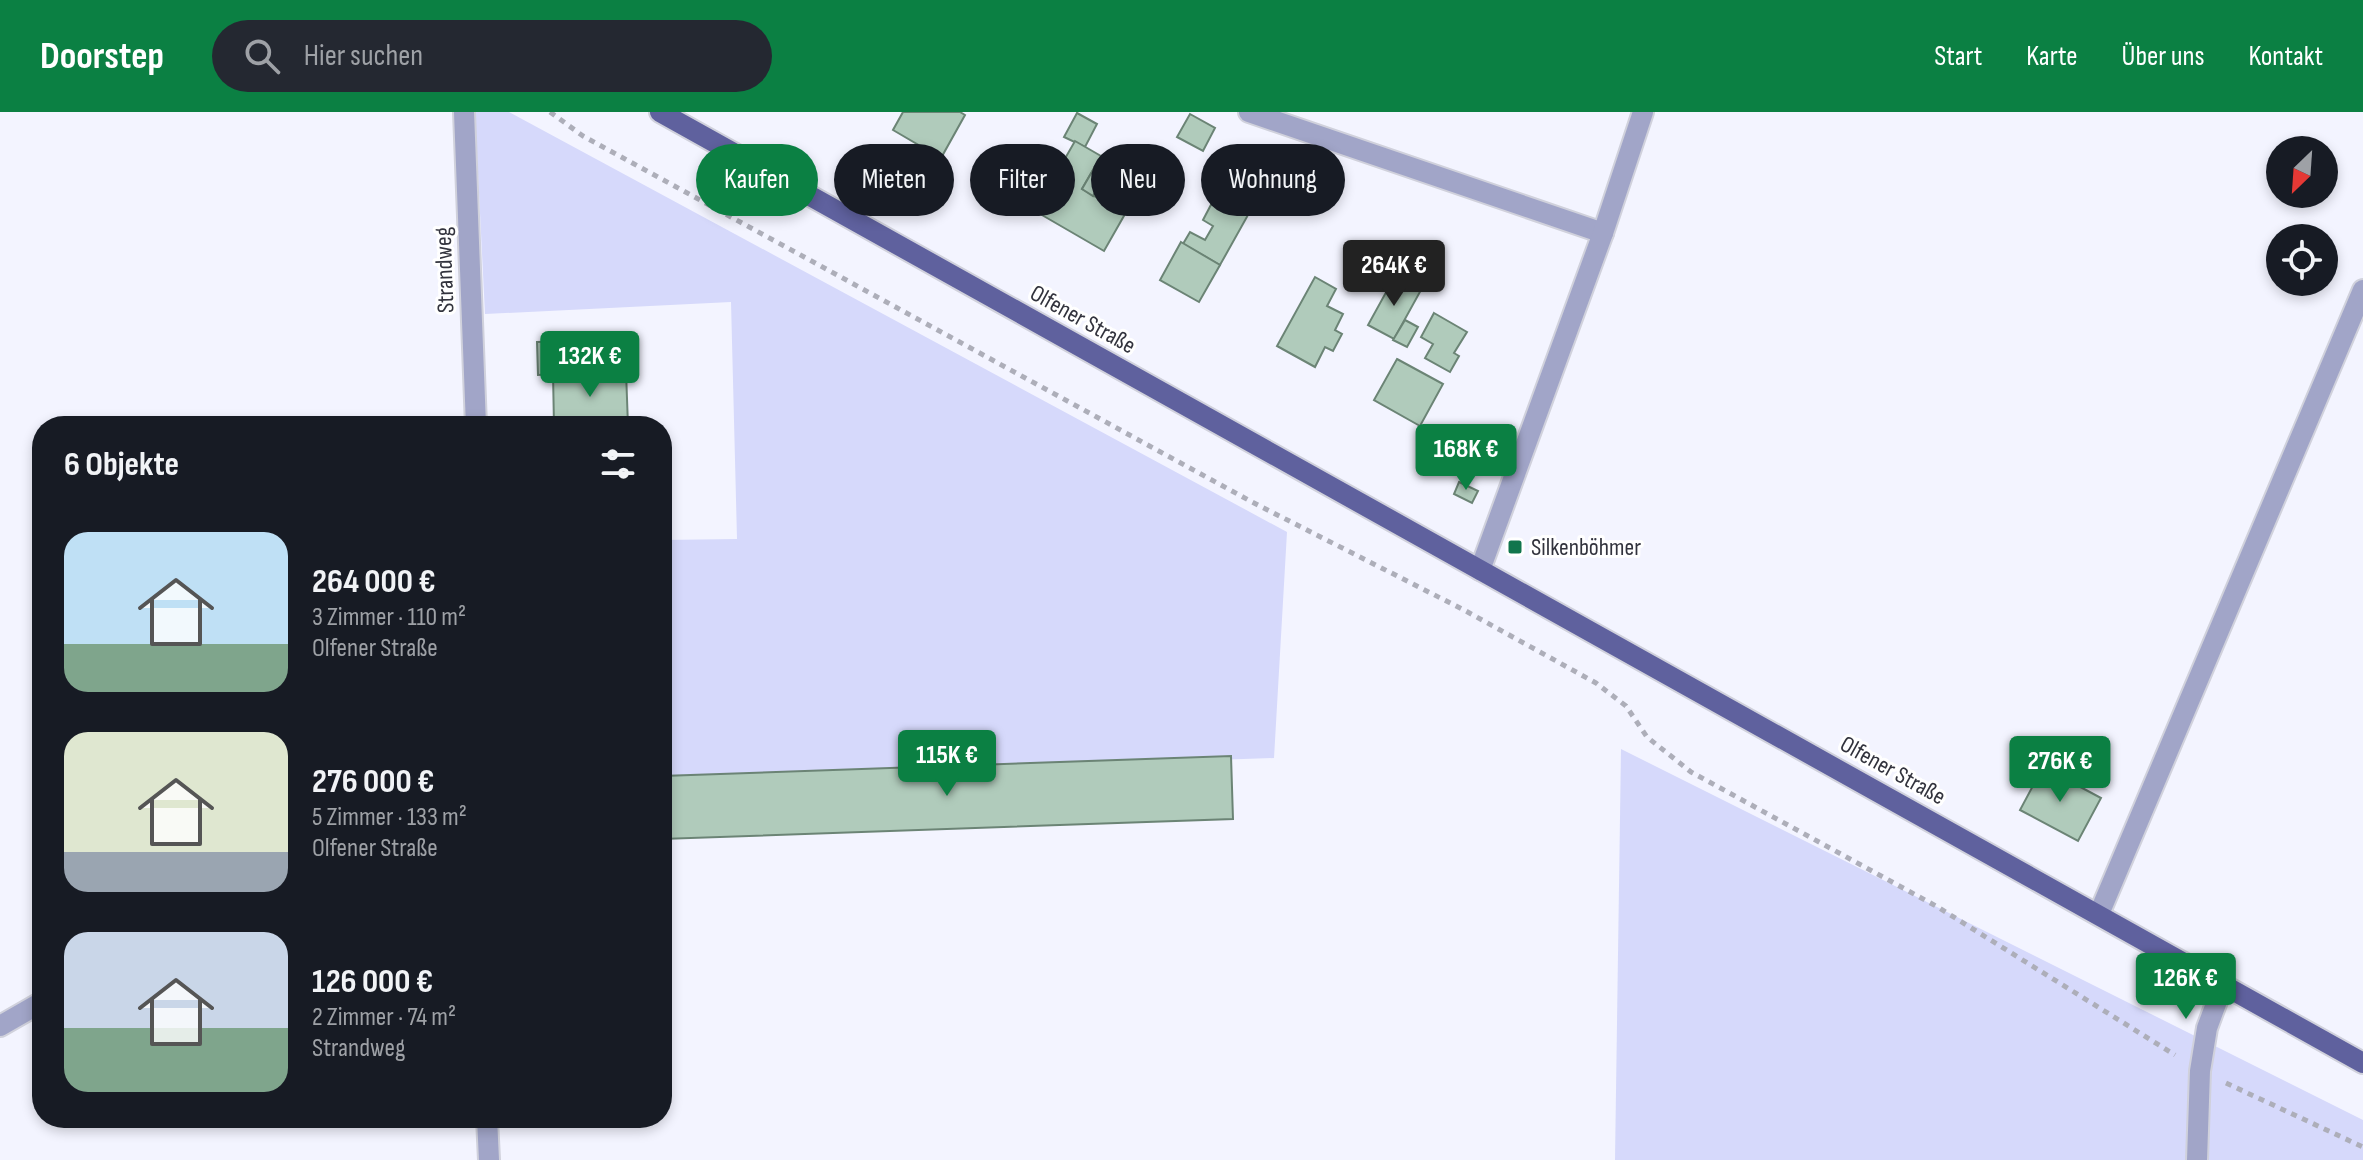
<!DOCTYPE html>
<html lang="de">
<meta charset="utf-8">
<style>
:root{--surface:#171b24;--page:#242831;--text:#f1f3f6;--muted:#9ea1a6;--accent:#0b8043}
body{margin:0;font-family:"Sofia Sans Condensed",sans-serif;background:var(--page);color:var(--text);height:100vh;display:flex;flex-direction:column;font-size:30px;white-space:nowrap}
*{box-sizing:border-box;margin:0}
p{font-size:26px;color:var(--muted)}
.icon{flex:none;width:44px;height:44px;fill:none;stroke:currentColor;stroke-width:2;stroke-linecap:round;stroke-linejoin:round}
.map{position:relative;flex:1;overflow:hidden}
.drawer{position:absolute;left:32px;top:304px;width:640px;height:712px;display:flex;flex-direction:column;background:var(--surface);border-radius:32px;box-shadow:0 4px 12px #0003}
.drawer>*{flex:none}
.top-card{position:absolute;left:696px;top:32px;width:760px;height:72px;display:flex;gap:16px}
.needle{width:52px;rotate:205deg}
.controls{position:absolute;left:2266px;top:24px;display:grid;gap:16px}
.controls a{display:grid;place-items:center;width:72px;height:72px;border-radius:50%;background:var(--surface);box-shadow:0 4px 12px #0003;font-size:40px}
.price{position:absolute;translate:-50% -68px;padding:0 18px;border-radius:8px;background:var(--accent);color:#fff;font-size:26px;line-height:52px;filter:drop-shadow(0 2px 4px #0008)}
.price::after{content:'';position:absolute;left:50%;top:48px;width:24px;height:18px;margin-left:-12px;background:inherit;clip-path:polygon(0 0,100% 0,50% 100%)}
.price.selected{background:#222;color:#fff}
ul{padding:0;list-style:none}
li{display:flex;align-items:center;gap:24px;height:200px;padding:0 32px}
li span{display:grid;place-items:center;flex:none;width:224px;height:160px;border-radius:24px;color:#555}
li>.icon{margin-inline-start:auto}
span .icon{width:96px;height:96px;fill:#fffc;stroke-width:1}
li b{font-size:34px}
h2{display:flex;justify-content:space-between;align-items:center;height:96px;padding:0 32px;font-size:34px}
.tag{padding:0 28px;border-radius:36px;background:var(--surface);box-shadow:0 4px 12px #0003;font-size:28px;line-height:72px}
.tag.selected{background:var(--accent);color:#fff}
header{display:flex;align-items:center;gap:48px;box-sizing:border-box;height:112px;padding:0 40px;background:var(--accent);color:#fff}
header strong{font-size:38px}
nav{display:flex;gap:44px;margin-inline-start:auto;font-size:28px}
.search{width:560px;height:72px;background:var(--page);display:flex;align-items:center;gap:20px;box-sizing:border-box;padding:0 28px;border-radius:44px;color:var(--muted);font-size:30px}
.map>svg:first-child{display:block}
.green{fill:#d6d9fb}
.building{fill:#b0cbbb;stroke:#6b8475;stroke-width:2}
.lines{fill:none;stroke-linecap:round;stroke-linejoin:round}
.lane-casing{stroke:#d0d1dc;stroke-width:24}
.street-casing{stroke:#d0d1dc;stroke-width:24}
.primary-casing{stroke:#d0d1dc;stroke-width:24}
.path{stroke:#adaeb9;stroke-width:5;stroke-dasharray:6 6;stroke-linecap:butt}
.lane{stroke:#a1a5c8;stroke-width:20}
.street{stroke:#a1a5c8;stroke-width:20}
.primary{stroke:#5f619e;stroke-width:20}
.poi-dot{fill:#10754d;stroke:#fff;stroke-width:3}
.labels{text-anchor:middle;stroke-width:6;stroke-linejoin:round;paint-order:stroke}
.street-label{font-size:24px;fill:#32333d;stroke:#fff}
.poi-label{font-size:24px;fill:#32333d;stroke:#fff;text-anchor:start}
</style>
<header>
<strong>Doorstep</strong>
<div class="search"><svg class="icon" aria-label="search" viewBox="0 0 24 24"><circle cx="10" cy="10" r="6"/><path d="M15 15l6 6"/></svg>Hier suchen</div>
<nav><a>Start</a><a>Karte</a><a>Über uns</a><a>Kontakt</a></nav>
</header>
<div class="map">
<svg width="2363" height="1048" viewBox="0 0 2363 1048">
<rect width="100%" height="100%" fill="#f3f4ff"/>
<!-- green -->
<g class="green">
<polygon points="475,0 509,0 1287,420 1274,646 662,667 662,428 737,427 731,190 485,202"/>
<polygon points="1621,637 2363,1008 2363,1048 1615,1048"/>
</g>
<!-- building -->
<g class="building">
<polygon points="903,0 960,0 965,3 941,46 893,18"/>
<polygon points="1077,1 1097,12 1085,35 1064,25"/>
<polygon points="1190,2 1215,16 1203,39 1177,25"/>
<polygon points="1075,29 1101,44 1082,77 1125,102 1104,139 1035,99"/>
<polygon points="1221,39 1237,48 1221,76 1206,67"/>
<polygon points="1100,46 1111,52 1093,84 1082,77"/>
<polygon points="1215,85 1248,103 1220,153 1183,132 1190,120 1205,128 1213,114 1203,108"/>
<polygon points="1181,130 1220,153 1199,190 1160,168"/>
<polygon points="1395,164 1421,178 1394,227 1368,213"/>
<polygon points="1315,165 1336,177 1327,194 1343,202 1335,218 1342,222 1333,239 1325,235 1315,255 1277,234"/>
<polygon points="1434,201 1467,220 1454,241 1459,244 1450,260 1425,246 1433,232 1421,225"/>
<polygon points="1405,208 1418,215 1407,235 1393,228"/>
<polygon points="604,228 605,260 538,263 537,230"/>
<polygon points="1397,247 1443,272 1420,314 1374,288"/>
<polygon points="626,259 628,314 554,314 553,261"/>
<polygon points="1459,370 1478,379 1472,391 1454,382"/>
<polygon points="1231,644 1233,707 662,727 662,664"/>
<polygon points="2043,655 2101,686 2078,729 2020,698"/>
</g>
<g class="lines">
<defs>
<g id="lane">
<polyline points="2099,802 2363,178"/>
<polyline points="0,914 42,890"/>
</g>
<g id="street">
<polyline points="464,0 476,314"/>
<polyline points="1249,0 1603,121"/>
<polyline points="1480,458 1603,121 1643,0"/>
<polyline points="487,1006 489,1048"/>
<polyline points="2197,1048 2200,959 2207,916 2223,873"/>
</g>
<polyline id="primary" points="660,0 2363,951"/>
</defs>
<!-- lane casing -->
<use href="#lane" class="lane-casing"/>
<!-- street casing -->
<use href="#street" class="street-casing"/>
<!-- primary casing -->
<use href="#primary" class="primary-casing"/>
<!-- path -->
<g class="path">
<polyline points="550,0 583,24 1252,390 1464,498 1596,571 1626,594 1647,625 1691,660 1936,794 2175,943"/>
<polyline points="2226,971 2363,1035"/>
</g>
<!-- lane -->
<use href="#lane" class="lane"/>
<!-- street -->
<use href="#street" class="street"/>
<!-- primary -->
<use href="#primary" class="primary"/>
</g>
<!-- markers -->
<rect class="poi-dot" x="1507" y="427" width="16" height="16" rx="4"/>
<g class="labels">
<!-- street labels -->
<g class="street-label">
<text transform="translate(444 158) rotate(-92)" y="8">Strandweg</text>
<text transform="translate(1083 207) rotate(29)" y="8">Olfener Straße</text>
<text transform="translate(1893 658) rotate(29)" y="8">Olfener Straße</text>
</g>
<!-- poi labels -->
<g class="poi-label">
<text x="1531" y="443">Silkenböhmer</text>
</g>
</g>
</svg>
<div class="controls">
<a><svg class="needle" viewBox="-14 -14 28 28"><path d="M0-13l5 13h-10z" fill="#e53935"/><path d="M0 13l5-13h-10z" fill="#9ea1a6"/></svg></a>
<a><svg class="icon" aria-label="locate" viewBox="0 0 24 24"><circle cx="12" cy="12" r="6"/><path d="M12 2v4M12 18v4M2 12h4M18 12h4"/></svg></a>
</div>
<b class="price selected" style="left:1394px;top:196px">264K €</b>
<b class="price" style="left:590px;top:287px">132K €</b>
<b class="price" style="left:1466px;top:380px">168K €</b>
<b class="price" style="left:947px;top:686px">115K €</b>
<b class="price" style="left:2060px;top:692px">276K €</b>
<b class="price" style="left:2186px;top:909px">126K €</b>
<div class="top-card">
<a class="tag selected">Kaufen</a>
<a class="tag">Mieten</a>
<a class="tag">Filter</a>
<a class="tag">Neu</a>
<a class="tag">Wohnung</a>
</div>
<section class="drawer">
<h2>6 Objekte<svg class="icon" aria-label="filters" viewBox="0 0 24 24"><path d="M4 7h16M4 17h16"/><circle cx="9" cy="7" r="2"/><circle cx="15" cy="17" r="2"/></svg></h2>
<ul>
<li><span style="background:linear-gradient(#bfe0f5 70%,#7fa58c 0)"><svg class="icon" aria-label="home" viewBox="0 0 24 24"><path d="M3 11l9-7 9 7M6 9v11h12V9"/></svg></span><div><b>264 000 €</b><p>3 Zimmer · 110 m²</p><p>Olfener Straße</p></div></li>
<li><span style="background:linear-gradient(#dfe7d0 75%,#9aa5b1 0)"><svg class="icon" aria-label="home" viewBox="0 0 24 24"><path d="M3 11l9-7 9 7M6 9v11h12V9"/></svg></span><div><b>276 000 €</b><p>5 Zimmer · 133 m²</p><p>Olfener Straße</p></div></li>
<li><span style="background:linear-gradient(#c9d6e8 60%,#7fa58c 0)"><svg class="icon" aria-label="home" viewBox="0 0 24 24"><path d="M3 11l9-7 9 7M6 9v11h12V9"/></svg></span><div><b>126 000 €</b><p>2 Zimmer · 74 m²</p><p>Strandweg</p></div></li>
</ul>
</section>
</div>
